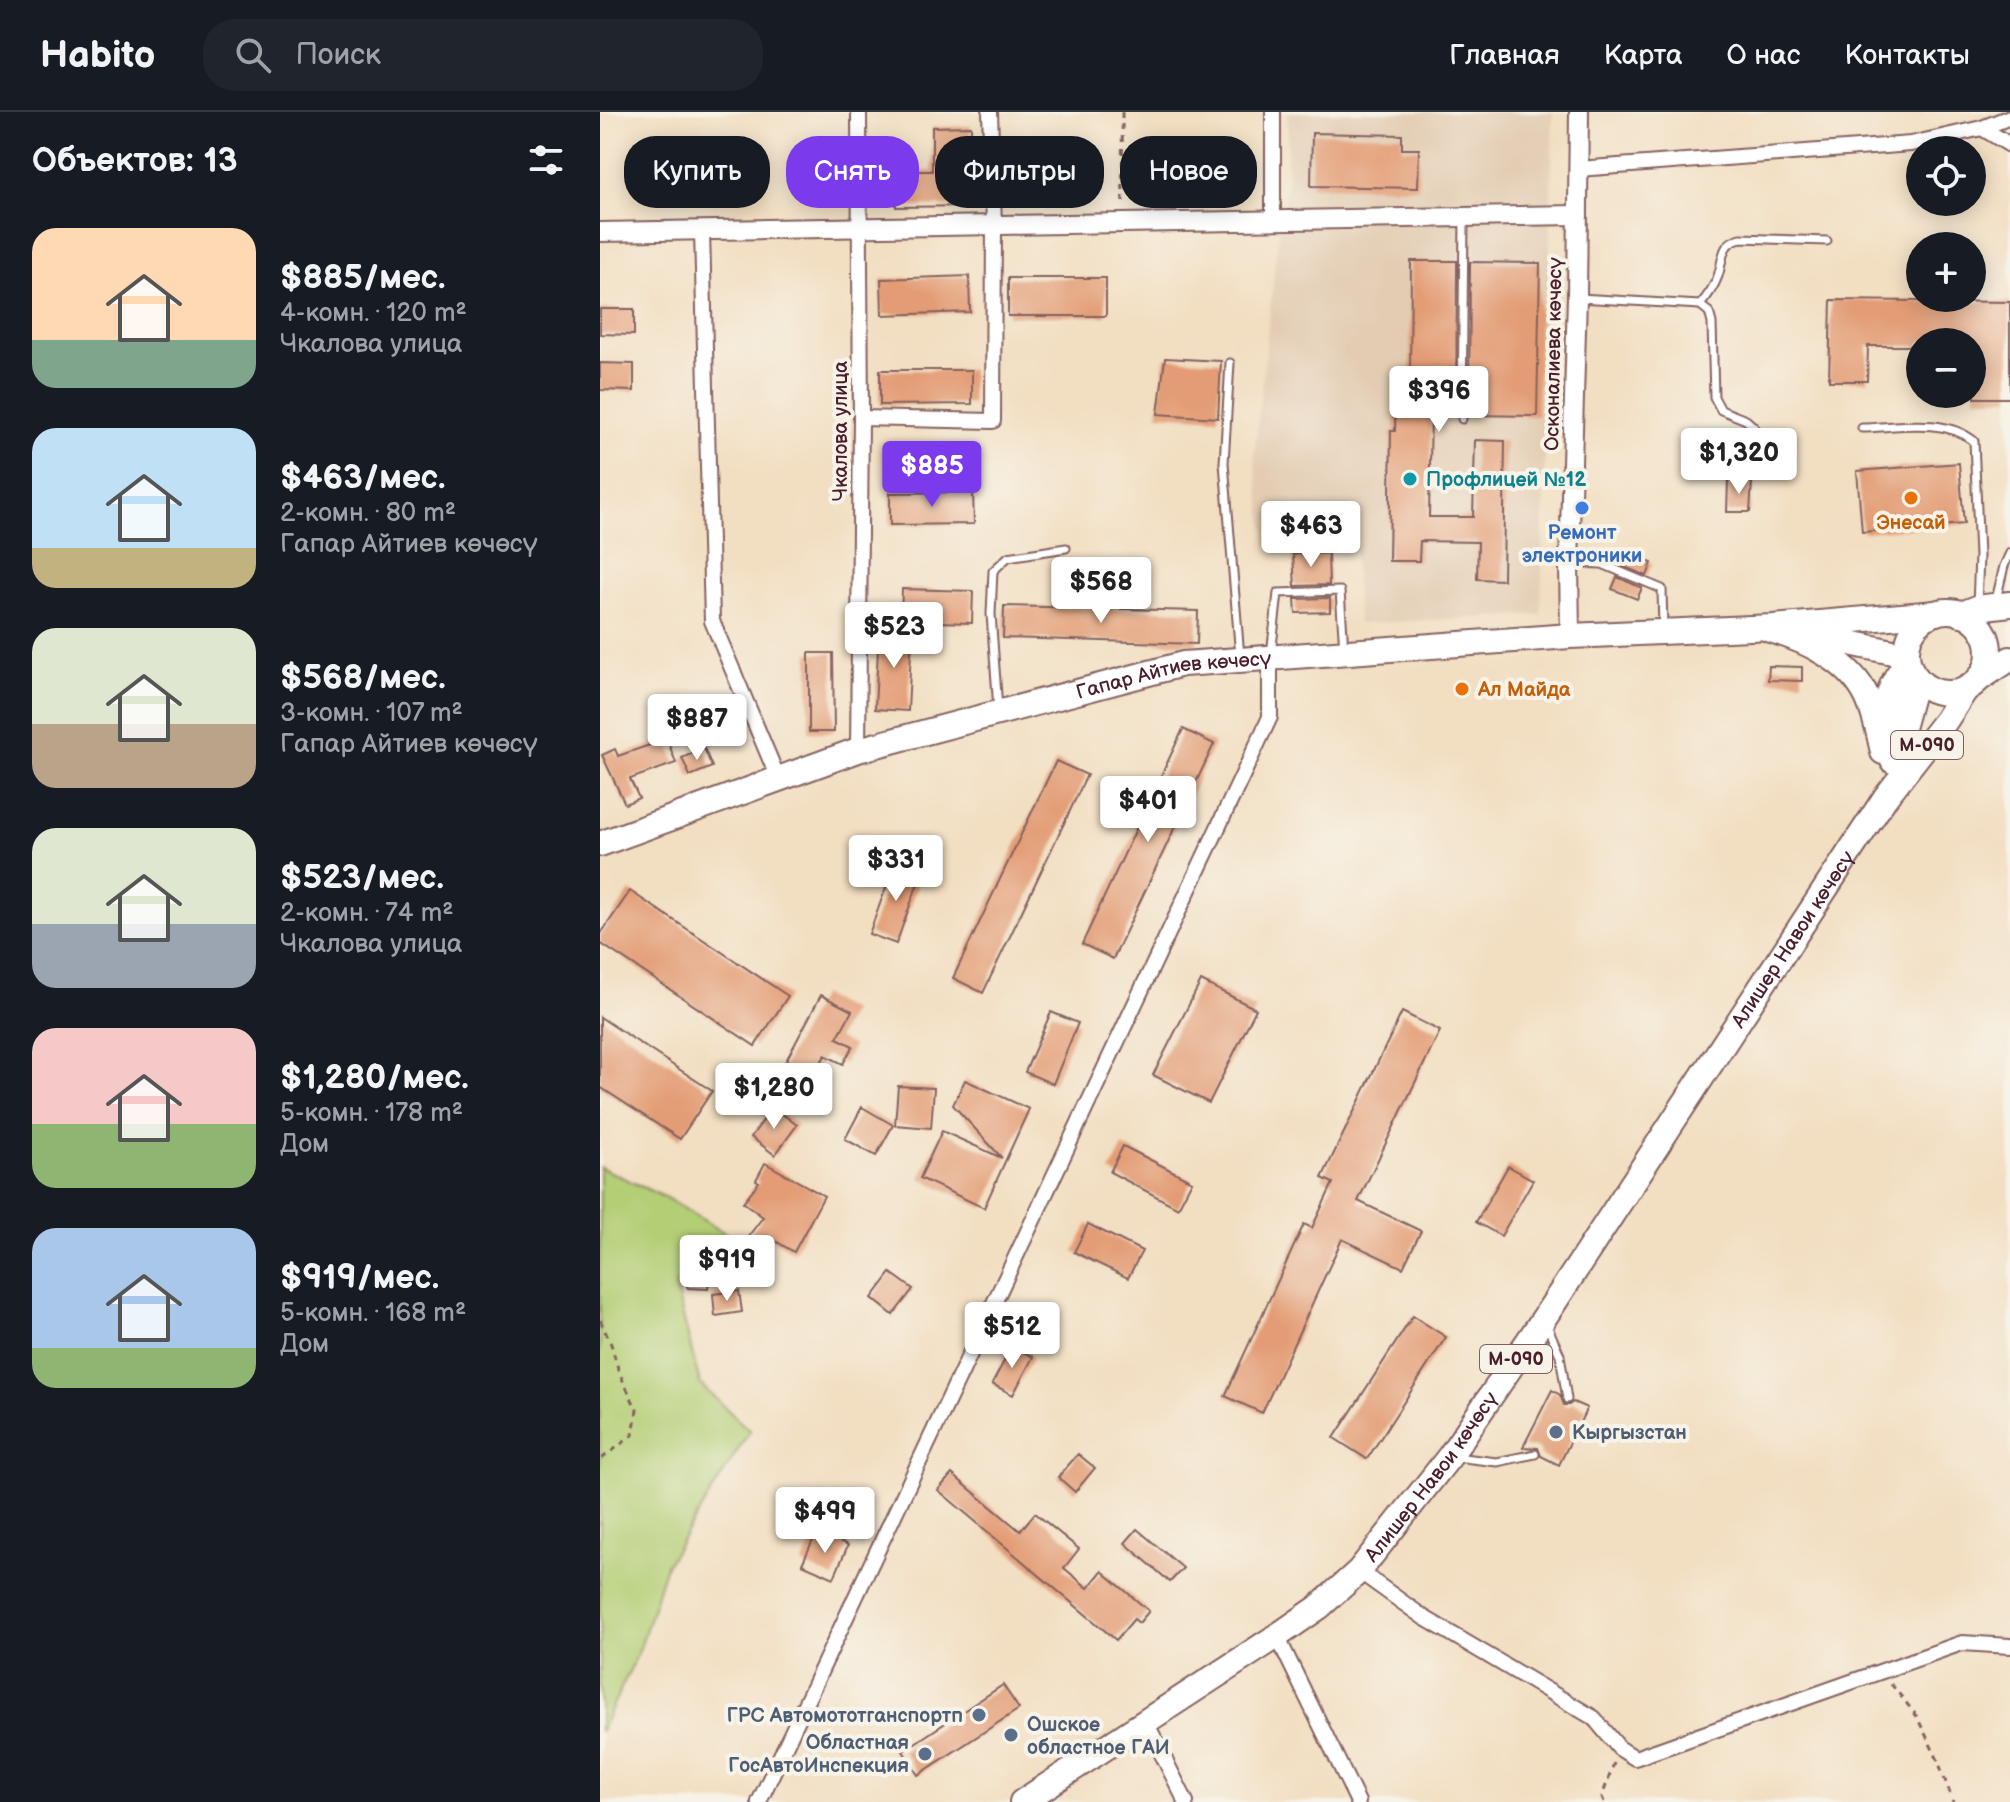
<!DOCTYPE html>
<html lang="ru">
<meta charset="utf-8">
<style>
:root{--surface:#171b24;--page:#20242c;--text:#f1f3f6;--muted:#9ea1a6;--line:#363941;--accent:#7c3aed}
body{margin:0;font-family:"Balsamiq Sans",sans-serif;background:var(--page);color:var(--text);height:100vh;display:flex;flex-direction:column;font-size:30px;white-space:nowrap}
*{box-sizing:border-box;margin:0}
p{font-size:26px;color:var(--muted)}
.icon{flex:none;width:44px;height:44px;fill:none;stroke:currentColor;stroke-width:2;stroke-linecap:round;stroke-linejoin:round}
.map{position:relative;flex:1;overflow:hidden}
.sheet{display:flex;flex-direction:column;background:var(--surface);width:600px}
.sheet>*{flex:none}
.guide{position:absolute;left:24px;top:24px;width:760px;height:72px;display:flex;gap:16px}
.tools{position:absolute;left:1306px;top:24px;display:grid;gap:16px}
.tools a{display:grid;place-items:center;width:80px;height:80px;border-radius:50%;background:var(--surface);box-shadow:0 4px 20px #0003;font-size:40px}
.price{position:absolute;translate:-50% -68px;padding:0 18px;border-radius:8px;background:#fff;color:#222;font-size:26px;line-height:52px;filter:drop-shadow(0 2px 4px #0008)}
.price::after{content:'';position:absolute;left:50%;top:48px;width:24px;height:18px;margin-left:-12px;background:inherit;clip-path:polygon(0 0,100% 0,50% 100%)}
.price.on{background:var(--accent);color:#fff}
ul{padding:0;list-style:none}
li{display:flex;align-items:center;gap:24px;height:200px;padding:0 32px}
li span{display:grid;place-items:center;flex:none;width:224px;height:160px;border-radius:24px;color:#555}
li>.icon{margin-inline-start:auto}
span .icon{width:96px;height:96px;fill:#fffc;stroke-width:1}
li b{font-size:34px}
h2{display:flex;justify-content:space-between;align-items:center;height:96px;padding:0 32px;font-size:34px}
.pill{padding:0 28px;border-radius:32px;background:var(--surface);box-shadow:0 4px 20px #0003;font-size:28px;line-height:72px}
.pill.on{background:var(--accent);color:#fff}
header{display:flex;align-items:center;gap:48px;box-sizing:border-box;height:112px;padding:0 40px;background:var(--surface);border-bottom:2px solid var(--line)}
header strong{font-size:38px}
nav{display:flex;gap:44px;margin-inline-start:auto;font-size:28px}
.search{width:560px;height:72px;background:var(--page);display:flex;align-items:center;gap:20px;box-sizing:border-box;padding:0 28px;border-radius:32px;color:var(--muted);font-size:30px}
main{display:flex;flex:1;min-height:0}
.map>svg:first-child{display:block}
.built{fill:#e3ccb2}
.green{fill:#b3ce74;stroke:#7e7650;stroke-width:2}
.building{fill:#e39c75}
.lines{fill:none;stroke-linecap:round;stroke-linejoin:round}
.service-casing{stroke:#856260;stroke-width:11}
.minor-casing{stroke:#856260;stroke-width:18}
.tertiary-casing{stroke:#856260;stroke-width:22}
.primary-casing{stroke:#856260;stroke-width:28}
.path{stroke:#856260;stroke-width:3;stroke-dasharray:6 6;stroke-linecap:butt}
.service{stroke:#fff;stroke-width:7}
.minor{stroke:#fff;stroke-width:14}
.tertiary{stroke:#fff;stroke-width:18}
.primary{stroke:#fff;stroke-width:24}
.culture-dot{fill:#0f9aa8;stroke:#f7f3e8;stroke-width:3}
.food-dot{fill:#e8710a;stroke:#f7f3e8;stroke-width:3}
.shop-dot{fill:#3f7fe0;stroke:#f7f3e8;stroke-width:3}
.service-dot{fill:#5c6f8a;stroke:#f7f3e8;stroke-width:3}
.labels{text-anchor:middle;stroke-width:8;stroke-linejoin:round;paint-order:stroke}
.shield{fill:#f7f3e8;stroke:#7e5f64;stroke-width:2}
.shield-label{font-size:18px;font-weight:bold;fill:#4a1f2b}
.street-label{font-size:20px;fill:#4a1f2b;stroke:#f7f3e8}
.culture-label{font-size:20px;font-weight:bold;fill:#0d838f;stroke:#f7f3e8;text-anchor:start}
.food-label{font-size:20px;font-weight:bold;fill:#c56008;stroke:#f7f3e8}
.shop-label{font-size:20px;font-weight:bold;fill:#366cbe;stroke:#f7f3e8}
.service-label{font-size:20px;font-weight:bold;fill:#4e5e75;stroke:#f7f3e8;text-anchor:start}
</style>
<header>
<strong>Habito</strong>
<div class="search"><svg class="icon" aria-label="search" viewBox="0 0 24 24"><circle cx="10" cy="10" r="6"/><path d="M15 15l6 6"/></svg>Поиск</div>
<nav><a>Главная</a><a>Карта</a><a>О нас</a><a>Контакты</a></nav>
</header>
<main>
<section class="sheet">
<h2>Объектов: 13<svg class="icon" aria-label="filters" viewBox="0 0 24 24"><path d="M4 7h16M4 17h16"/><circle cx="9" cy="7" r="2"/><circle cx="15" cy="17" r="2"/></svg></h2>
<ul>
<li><span style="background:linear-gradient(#ffd9b3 70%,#7fa58c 0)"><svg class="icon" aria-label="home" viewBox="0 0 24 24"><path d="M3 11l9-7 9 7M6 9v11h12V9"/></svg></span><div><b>$885/мес.</b><p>4-комн. · 120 m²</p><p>Чкалова улица</p></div></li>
<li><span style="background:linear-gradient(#bfe0f5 75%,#c2b280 0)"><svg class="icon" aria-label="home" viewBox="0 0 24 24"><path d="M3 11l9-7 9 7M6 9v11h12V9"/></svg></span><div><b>$463/мес.</b><p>2-комн. · 80 m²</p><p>Гапар Айтиев көчөсү</p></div></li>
<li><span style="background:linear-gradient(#dfe7d0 60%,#b9a48a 0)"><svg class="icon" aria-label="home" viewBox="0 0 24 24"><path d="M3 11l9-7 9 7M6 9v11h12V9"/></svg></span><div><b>$568/мес.</b><p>3-комн. · 107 m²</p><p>Гапар Айтиев көчөсү</p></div></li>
<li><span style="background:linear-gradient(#dfe7d0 60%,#9aa5b1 0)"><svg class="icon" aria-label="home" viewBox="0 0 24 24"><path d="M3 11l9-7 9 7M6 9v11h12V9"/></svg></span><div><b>$523/мес.</b><p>2-комн. · 74 m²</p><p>Чкалова улица</p></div></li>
<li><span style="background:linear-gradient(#f6c9c9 60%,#8fb573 0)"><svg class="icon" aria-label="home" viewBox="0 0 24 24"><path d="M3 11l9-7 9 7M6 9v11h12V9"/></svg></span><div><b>$1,280/мес.</b><p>5-комн. · 178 m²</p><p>Дом</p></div></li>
<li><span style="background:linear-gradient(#a9c7e8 75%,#8fb573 0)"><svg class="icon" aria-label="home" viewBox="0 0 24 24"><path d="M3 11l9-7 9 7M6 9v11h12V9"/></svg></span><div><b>$919/мес.</b><p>5-комн. · 168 m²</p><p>Дом</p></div></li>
</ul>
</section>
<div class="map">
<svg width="1410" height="1690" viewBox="0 0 1410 1690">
<rect width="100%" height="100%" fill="#f7f3e8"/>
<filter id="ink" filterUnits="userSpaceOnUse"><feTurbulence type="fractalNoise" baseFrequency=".0125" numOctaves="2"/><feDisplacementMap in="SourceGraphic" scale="16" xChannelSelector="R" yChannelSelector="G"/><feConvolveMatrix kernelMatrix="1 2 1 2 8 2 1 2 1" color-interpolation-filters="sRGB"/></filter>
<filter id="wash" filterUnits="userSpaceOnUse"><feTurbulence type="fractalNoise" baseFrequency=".006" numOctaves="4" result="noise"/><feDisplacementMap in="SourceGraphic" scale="32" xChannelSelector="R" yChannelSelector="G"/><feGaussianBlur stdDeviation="1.8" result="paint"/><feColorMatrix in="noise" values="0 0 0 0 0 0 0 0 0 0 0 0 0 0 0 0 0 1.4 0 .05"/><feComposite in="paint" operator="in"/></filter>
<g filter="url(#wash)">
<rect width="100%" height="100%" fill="#f2dec1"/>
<!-- built -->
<polygon class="built" points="688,0 953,0 941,502 758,512 754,437 667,433 654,344 677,133 687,73"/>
<!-- green -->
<polygon class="green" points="0,1055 66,1086 128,1123 75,1173 100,1272 150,1319 66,1453 39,1539 0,1620"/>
<g id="blocks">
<!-- building -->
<g class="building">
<polygon points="371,14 372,94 296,95 296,59 332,59 332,15"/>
<polygon points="712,21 802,23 802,37 819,37 818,76 711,74"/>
<polygon points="811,149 857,149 856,299 831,299 829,405 873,405 875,328 905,329 903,468 877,467 878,430 820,429 819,449 789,449 791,319 795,319 796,267 810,267"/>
<polygon points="870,150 940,151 937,304 873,303 873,299 869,299"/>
<polygon points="369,164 370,200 282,203 281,167"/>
<rect x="408" y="166" width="98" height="38"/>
<polygon points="1231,188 1410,190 1410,286 1375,286 1375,235 1372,235 1372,230 1320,230 1320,234 1268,234 1267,269 1229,269"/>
<polygon points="0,197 34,197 34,223 0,222"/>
<polygon points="565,246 621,249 618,306 558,302"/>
<polygon points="0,251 34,252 34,279 0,278"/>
<polygon points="280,258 372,258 372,292 280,293"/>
<polygon points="1359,351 1364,412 1262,420 1257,359"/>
<polygon points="1128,368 1152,370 1150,400 1127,400"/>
<polygon points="373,380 374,412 290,413 290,381"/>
<polygon points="728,441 729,473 695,474 693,442"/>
<polygon points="1028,441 1052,451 1047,464 1022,454"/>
<polygon points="1017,465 1042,476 1037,487 1012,477"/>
<polygon points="302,477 373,479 372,511 301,509"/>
<polygon points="730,486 730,500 696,501 695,487"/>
<polygon points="404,494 598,499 597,532 403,526"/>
<polygon points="279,516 312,518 308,599 275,597"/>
<polygon points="209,541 233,541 234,620 209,620"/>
<polygon points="1169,554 1202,555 1202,569 1168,568"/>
<polygon points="583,617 614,632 513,847 482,832"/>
<polygon points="67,627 76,651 30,667 39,686 25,692 2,643 15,637 18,644"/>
<polygon points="104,636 112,655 90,664 82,646"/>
<polygon points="456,649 487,663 383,881 353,866"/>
<polygon points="295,751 322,760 296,832 269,822"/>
<polygon points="30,779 188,884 155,934 0,831 0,823"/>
<polygon points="601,869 656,897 609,991 553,963"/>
<polygon points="221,883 252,899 237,926 253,934 243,952 225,943 209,974 180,960"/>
<polygon points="451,900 478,911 453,972 425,960"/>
<polygon points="802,900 840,919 758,1089 821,1119 803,1156 742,1127 662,1301 625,1284 704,1112 712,1116 733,1071 722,1066"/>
<polygon points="0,905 112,979 80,1027 0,975"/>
<polygon points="365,968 429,997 384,1096 320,1066 342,1019 402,1046 353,993"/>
<polygon points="298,974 334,976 331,1016 295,1013"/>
<polygon points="173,995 197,1013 175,1043 151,1025"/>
<polygon points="262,995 293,1013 276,1044 245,1027"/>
<polygon points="523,1034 592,1069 578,1096 510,1060"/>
<polygon points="165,1051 224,1084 194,1140 167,1124 151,1144 140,1135 163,1105 143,1090 159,1070 156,1068"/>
<polygon points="908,1054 933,1068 901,1124 876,1110"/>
<polygon points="488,1112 542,1139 528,1166 474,1140"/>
<polygon points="291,1161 313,1177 293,1203 272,1186"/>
<polygon points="82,1162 109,1163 108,1177 88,1176"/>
<polygon points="139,1179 142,1200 115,1204 113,1182"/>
<polygon points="813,1204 846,1225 767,1347 734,1326"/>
<polygon points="412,1234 433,1245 413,1283 392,1272"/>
<polygon points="952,1278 960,1283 964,1293 969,1293 973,1290 987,1296 959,1353 941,1344 938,1336 923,1335"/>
<polygon points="478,1342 495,1356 475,1380 458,1365"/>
<polygon points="352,1362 420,1419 435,1401 479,1437 464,1456 488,1476 502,1459 549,1499 539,1511 534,1507 516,1528 338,1378"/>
<polygon points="537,1417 583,1456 570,1470 525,1431"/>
<polygon points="217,1419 248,1433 234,1466 202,1452"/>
<polygon points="403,1573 419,1597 318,1663 303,1639"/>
</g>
</g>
</g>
<g filter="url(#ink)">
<use href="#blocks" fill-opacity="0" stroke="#856260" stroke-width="2"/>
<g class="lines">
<defs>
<g id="service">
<polyline points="979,186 1100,193 1109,200 1112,211 1114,285 1121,298 1146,308 1154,315 1163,361"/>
<path d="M1100,193c8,-9 14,-18 18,-29 6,-18 2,-33 23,-38l86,3"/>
<polyline points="630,251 624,351 640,545"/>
<polyline points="862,307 864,107"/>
<path d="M1262,316c36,-1 82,-11 112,13l5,115 -2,49"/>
<polyline points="971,451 1002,452 1062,477 1063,517"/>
<polyline points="1396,488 1404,454 1410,441"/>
<polyline points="671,543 678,481 740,479 744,538"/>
<polyline points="398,597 391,502 393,459 408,445 466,436"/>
<polyline points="946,1211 960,1243 967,1287"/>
<polyline points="855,1345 897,1350 935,1342"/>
</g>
<g id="minor">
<polyline points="1382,16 1410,5"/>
<polyline points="978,57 1311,32 1382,16 1410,33"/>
<polyline points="673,107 673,0"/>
<polyline points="102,119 112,509 178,666"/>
<polyline points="261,306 393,309 394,113 390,0"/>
<polyline points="258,638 261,306 259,0"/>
<polyline points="759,1459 823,1505 994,1606 1019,1636 1035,1646 1362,1531 1410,1534"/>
<polyline points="677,1524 758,1690"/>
<polyline points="546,1610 586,1690"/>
<polyline points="159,1690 670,605 670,545"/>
</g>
<g id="tertiary">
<polyline points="0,120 978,103"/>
<polyline points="970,524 969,451 977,185 979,0"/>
</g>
<g id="primary">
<circle cx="1348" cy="540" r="41"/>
<polyline points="1361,502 1377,496 1410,492"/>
<path d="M1170,518c36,10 80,31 97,67 8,17 12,36 16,55"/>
<polyline points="1202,521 1307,543"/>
<polyline points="1379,567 1410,547"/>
<path d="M1284,621c2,-27 3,-51 24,-70"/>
<polyline points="1293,649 1316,565"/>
<path id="s1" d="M0,732l258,-94 325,-86 387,-28 203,-9 163,-14"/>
<path id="s2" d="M422,1690l255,-166 42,-29 40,-36 91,-115 94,-138 341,-520 61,-78 20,-31"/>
</g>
</defs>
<!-- service casing -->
<use href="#service" class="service-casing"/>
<!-- minor casing -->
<use href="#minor" class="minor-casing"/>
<!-- tertiary casing -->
<use href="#tertiary" class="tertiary-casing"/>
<!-- primary casing -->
<use href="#primary" class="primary-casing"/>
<!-- path -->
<g class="path">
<polyline points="522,0 523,96"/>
<polyline points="0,1208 11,1232 19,1260 37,1298 33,1323 0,1348"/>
<polyline points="1291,1572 1316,1603 1337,1646 1353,1690"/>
<polyline points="1004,1690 1002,1685 1014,1651"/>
</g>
<!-- service -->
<use href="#service" class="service"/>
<!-- minor -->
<use href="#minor" class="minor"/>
<!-- tertiary -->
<use href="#tertiary" class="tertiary"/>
<!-- primary -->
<use href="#primary" class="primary"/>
</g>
</g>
<!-- markers -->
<circle class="culture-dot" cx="810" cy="367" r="8"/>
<g class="food-dot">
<circle cx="1311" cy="386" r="8"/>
<circle cx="862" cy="577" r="8"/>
</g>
<circle class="shop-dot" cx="982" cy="396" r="8"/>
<g class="service-dot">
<circle cx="956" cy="1320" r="8"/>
<circle cx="379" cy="1603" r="8"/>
<circle cx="411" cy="1623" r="8"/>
<circle cx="325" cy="1642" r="8"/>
</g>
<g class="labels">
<!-- shield labels -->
<g class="shield">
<rect x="1291" y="619" width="72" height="28" rx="6"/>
<rect x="880" y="1233" width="72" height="28" rx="6"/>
</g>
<g class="shield-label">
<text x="1327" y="639">М-090</text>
<text x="916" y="1253">М-090</text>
</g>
<!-- street labels -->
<g class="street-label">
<text transform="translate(953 242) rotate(-89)" y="7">Осконалиева көчөсү</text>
<text transform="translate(240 319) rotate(-90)" y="7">Чкалова улица</text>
<text dy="7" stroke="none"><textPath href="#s1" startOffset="600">Гапар Айтиев көчөсү</textPath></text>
<text dy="7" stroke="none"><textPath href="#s2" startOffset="1176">Алишер Навои көчөсү</textPath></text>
<text dy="7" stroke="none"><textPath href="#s2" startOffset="528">Алишер Навои көчөсү</textPath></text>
</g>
<!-- culture labels -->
<g class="culture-label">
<text x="826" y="374">Профлицей №12</text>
</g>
<!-- food labels -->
<g class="food-label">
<text x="1311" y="417">Энесай</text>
<text x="878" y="584" text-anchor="start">Ал Майда</text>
</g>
<!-- shop labels -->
<g class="shop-label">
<text x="982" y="427">Ремонт<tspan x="982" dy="23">электроники</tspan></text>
</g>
<!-- service labels -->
<g class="service-label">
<text x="972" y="1327">Кыргызстан</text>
<text x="363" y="1610" text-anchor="end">ГРС Автомототганспортп</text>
<text x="427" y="1619">Ошское<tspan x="427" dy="23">областное ГАИ</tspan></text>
<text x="309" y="1637" text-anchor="end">Областная<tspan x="309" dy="23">ГосАвтоИнспекция</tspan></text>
</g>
</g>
</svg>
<div class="tools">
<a><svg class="icon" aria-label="locate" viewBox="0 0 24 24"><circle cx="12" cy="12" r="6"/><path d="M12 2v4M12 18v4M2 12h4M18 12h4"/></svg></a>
<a>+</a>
<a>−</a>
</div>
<b class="price" style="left:839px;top:322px">$396</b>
<b class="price" style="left:1139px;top:384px">$1,320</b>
<b class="price on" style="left:332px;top:397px">$885</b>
<b class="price" style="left:711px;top:457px">$463</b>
<b class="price" style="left:501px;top:513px">$568</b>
<b class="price" style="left:294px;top:558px">$523</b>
<b class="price" style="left:97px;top:650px">$887</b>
<b class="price" style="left:548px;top:732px">$401</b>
<b class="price" style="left:296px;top:791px">$331</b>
<b class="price" style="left:174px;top:1019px">$1,280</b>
<b class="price" style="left:127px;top:1191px">$919</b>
<b class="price" style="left:412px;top:1258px">$512</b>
<b class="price" style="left:225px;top:1443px">$499</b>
<div class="guide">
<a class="pill">Купить</a>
<a class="pill on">Снять</a>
<a class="pill">Фильтры</a>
<a class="pill">Новое</a>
</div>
</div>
</main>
